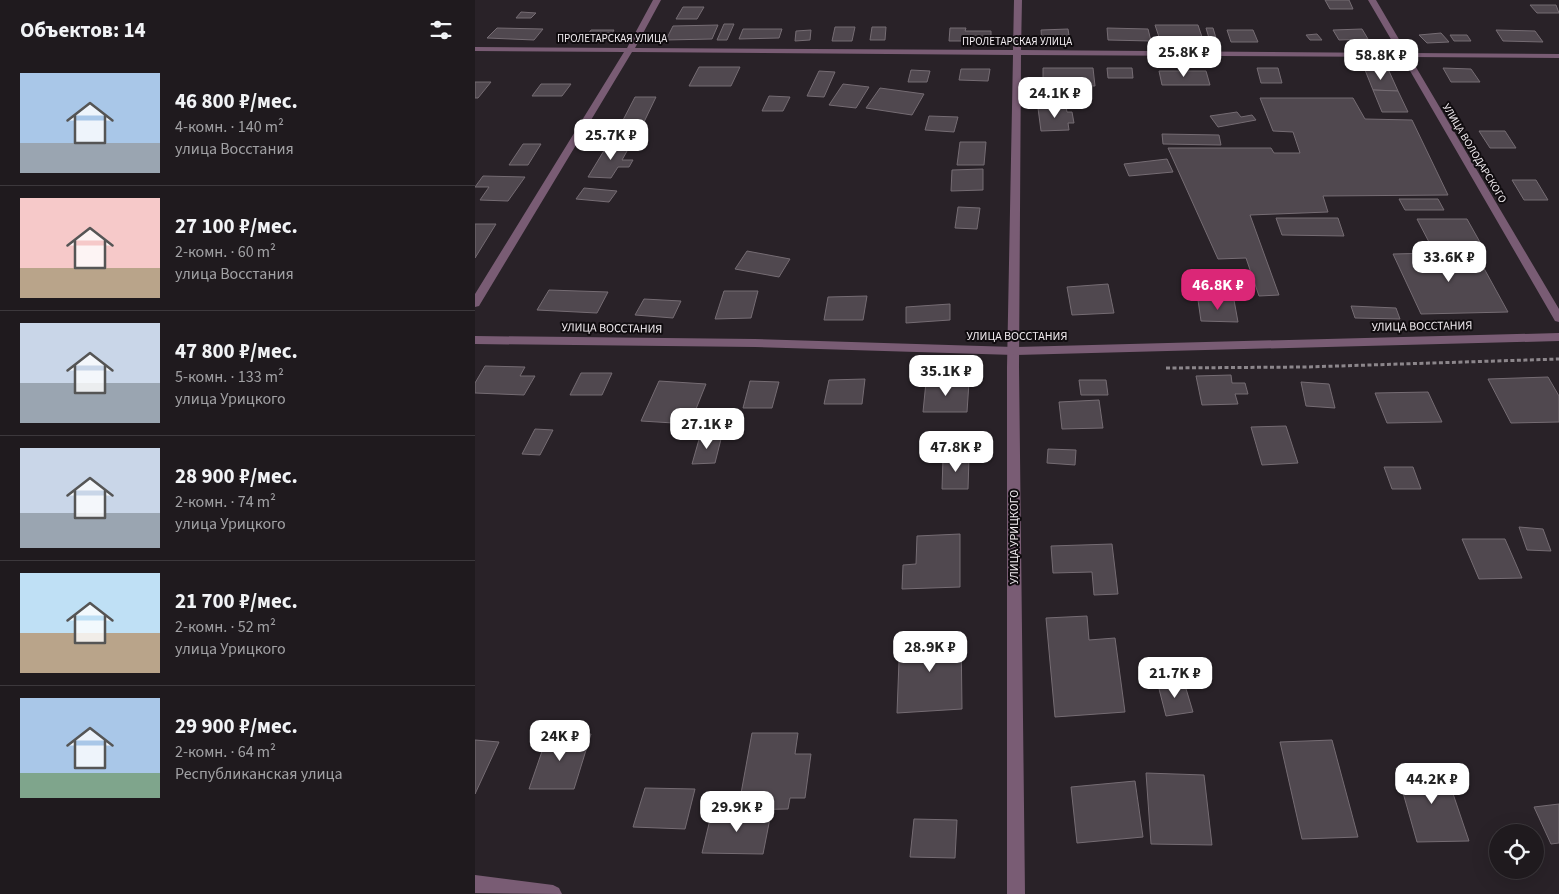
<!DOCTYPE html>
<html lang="ru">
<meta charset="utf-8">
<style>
:root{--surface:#1f1a1e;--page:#272327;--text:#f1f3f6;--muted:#a1a1a4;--line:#3c383c;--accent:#db2777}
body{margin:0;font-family:"Source Sans 3",sans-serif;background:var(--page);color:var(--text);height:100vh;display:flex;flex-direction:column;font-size:19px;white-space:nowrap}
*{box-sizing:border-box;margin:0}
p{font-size:16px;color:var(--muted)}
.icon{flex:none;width:28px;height:28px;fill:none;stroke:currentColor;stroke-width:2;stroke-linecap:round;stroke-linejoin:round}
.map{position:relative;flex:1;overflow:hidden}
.drawer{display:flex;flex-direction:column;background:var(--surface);width:475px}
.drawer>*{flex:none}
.tools{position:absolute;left:1014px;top:824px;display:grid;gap:10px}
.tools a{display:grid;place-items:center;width:55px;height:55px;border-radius:50%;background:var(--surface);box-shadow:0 5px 20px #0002,0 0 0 1px var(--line);font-size:25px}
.price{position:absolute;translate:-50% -42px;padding:0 11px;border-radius:10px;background:#fff;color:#222;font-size:16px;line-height:32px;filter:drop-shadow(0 1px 2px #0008)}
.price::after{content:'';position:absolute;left:50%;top:30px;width:15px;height:11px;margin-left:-8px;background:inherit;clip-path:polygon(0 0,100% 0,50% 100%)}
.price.selected{background:var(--accent);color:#fff}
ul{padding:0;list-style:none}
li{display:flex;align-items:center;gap:15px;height:125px;padding:0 20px}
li+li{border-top:1px solid var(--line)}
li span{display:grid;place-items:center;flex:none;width:140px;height:100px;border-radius:0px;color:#555}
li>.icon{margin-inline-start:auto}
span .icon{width:60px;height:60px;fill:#fffc;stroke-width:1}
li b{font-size:21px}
h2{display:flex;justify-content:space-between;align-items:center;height:60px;padding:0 20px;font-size:21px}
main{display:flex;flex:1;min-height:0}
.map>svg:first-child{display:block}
.building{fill:#50484f;stroke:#756c73}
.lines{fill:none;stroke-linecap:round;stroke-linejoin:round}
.path{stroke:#8c868b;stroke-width:3;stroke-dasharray:4 2.5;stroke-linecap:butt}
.minor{fill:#795c74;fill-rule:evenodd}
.tertiary{fill:#795c74;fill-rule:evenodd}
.labels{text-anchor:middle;stroke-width:4;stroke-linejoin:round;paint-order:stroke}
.far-street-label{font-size:11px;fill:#f0ebef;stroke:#100c0f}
.street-label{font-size:12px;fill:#f0ebef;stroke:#100c0f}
</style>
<main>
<section class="drawer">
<h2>Объектов: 14<svg class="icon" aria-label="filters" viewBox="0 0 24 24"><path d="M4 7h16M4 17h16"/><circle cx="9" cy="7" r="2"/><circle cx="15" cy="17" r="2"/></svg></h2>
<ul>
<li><span style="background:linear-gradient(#a9c7e8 70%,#9aa5b1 0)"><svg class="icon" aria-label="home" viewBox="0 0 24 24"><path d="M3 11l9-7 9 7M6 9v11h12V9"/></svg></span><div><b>46 800 ₽/мес.</b><p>4-комн. · 140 m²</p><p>улица Восстания</p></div></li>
<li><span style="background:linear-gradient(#f6c9c9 70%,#b9a48a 0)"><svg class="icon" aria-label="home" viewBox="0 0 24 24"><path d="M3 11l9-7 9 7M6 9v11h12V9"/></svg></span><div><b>27 100 ₽/мес.</b><p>2-комн. · 60 m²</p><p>улица Восстания</p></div></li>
<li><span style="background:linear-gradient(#c9d6e8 60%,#9aa5b1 0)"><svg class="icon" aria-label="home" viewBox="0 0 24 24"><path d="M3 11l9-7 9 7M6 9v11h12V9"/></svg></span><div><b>47 800 ₽/мес.</b><p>5-комн. · 133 m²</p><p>улица Урицкого</p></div></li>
<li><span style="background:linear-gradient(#c9d6e8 65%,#9aa5b1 0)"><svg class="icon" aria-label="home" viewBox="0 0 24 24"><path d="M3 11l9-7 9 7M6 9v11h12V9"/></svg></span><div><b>28 900 ₽/мес.</b><p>2-комн. · 74 m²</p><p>улица Урицкого</p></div></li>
<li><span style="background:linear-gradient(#bfe0f5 60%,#b9a48a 0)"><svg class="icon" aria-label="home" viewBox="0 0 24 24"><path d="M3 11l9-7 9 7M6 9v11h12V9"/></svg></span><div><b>21 700 ₽/мес.</b><p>2-комн. · 52 m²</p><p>улица Урицкого</p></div></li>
<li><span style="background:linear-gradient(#a9c7e8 75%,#7fa58c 0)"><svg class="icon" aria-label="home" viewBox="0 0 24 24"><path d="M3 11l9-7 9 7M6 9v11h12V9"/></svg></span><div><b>29 900 ₽/мес.</b><p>2-комн. · 64 m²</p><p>Республиканская улица</p></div></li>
</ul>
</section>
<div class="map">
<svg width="1084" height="894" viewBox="0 0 1084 894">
<rect width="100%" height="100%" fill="#292228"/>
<!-- building -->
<g class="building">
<polygon points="850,0 874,0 878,9 855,9"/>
<polygon points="1055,5 1081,5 1084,13 1062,13"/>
<polygon points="208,7 229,7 222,19 201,19"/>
<polygon points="46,12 61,13 56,18 41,18"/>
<polygon points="249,24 259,24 252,40 242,40"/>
<polygon points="243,25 237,39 191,40 198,26"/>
<polygon points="680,25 723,25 728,40 685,40"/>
<polygon points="360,27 380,27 377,41 357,41"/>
<polygon points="397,27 411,27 410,40 395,40"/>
<polygon points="22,28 68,29 59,40 12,38"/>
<polygon points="475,28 491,28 490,31 516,31 516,41 474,41"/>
<polygon points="632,28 673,29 676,41 633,40"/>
<polygon points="731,28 738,28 741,38 734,38"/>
<polygon points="268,29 307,29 304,38 264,39"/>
<polygon points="593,29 595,42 567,43 566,30"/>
<polygon points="887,29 893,39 864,40 858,30"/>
<polygon points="116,30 139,30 134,39 110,39"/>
<polygon points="336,30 335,40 320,41 321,31"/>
<polygon points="752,30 778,30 783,42 756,42"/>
<polygon points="1021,30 1060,31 1068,42 1028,41"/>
<polygon points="966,33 974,42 952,43 944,35"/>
<polygon points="842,34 847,40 835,40 831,35"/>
<polygon points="975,35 992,35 996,41 979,41"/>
<polygon points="224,67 265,67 256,86 214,86"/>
<polygon points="568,68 618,68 620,86 608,86 607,78 568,78"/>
<polygon points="632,68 657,68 658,78 633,78"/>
<polygon points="782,68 803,68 807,83 786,83"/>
<polygon points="968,68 996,69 1005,82 976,82"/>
<polygon points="486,69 515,69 513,81 484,80"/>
<polygon points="436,70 455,71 452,82 433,82"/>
<polygon points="890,70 914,71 923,91 898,90"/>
<polygon points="344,71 360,72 349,97 332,96"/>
<polygon points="684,71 731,71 735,85 687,85"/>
<polygon points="0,82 16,82 3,98 0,98"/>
<polygon points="66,84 96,84 87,96 57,96"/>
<polygon points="368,84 394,87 381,108 354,105"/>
<polygon points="405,88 449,94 437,115 391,108"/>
<polygon points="898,90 923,91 933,112 907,112"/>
<polygon points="294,96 315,97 308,111 287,111"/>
<polygon points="160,97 181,97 169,122 147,122"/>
<polygon points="785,98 878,98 890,119 937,120 973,195 848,196 853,212 775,215 804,295 784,296 771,258 743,259 693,148 796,148 799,153 825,153 818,132 798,131"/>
<polygon points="591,107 592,112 597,112 599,123 593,123 594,130 566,131 563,108"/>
<polygon points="762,112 766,117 777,115 781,120 743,127 735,116"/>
<polygon points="454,116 483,117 479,132 450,130"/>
<polygon points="1004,131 1030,131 1041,148 1015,148"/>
<polygon points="687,134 744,135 746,145 688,144"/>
<polygon points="485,142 511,142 509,165 482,165"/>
<polygon points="48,144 66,144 53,165 34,165"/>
<polygon points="133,144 156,144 147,160 158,160 154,167 143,167 136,178 113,177"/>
<polygon points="692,159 698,172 654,176 649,164"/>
<polygon points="508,169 508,190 476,191 477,170"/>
<polygon points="8,176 50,177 33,201 5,200 14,187 0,187"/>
<polygon points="1037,180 1061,180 1073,200 1049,200"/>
<polygon points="109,188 142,191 134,202 101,199"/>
<polygon points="924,199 963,199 969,210 930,210"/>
<polygon points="483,207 505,208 502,229 480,228"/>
<polygon points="801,218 863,218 869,236 807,235"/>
<polygon points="942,219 992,219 1006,244 955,244"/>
<polygon points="0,224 21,224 0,258"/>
<polygon points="272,251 315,259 304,277 260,269"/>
<polygon points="1000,252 1033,312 946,314 918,254"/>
<polygon points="633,284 639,313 597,315 592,287"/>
<polygon points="74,290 133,292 122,313 62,310"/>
<polygon points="249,291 283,291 276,318 240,319"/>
<polygon points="392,296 388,320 349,320 353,297"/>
<polygon points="169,299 206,301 198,318 160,315"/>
<polygon points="723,300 759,300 763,322 726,321"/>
<polygon points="475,304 475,320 431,323 431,307"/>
<polygon points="876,306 921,308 925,319 880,318"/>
<polygon points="10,366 50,367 45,376 60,376 49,395 0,393 0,383"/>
<polygon points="106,373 137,373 127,395 95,395"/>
<polygon points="756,375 757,383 770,383 773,394 760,394 763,404 727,405 721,376"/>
<polygon points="1073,377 1084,396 1084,422 1036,423 1013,379"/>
<polygon points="390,379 387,404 349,404 354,380"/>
<polygon points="604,380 631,380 633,395 606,395"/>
<polygon points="184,381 231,384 215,424 166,421"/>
<polygon points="275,381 304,382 297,408 268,408"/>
<polygon points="451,382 494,382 492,412 448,412"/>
<polygon points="826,382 854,384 860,408 831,406"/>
<polygon points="953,392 967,422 912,423 900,393"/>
<polygon points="624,400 628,428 587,429 584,402"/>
<polygon points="811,426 823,463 787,465 776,427"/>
<polygon points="60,429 78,430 65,455 47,454"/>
<polygon points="247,435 240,463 217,464 225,436"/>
<polygon points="573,449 601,450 600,465 572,463"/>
<polygon points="468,458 494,458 493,489 467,489"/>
<polygon points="909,467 938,467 946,489 917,489"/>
<polygon points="1044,527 1068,529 1076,551 1052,550"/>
<polygon points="485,534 485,587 427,589 428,565 441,564 442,536"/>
<polygon points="987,539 1030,539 1047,578 1004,579"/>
<polygon points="637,544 643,594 619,595 617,572 578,573 576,546"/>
<polygon points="612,616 614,640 640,638 650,712 580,717 571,618"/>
<polygon points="486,632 487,709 422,713 425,635"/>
<polygon points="709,682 718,712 691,716 683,685"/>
<polygon points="277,733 323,733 320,754 336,754 330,798 315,798 313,809 263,810"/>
<polygon points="73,734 116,734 99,789 54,789"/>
<polygon points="0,740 24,742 0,794"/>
<polygon points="857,740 883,837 827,839 805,742"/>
<polygon points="969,767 994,841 942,842 921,768"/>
<polygon points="671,773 729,775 737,845 676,844"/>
<polygon points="660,781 668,837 602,843 596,787"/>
<polygon points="170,788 220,789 210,829 158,827"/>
<polygon points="1084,804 1084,843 1076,844 1059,807"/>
<polygon points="237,811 296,813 288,854 227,853"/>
<polygon points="439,819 482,820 480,858 435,857"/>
</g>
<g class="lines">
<!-- path -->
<polyline class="path" points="691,368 831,367 1084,359"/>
<!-- minor -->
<g class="minor">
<polygon points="178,0 186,0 160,48 538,50 539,0 547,0 546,50 924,53 893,0 901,0 932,53 1084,54 1084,58 935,57 1084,309 1084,322 1080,321 927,57 546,55 544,367 550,894 532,894 532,367 538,55 157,52 4,306 0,307 0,294 149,52 0,51 0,47 152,48"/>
<polygon points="0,875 78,885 84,888 87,894 0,893"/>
</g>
<!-- tertiary -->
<polygon class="tertiary" points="1084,333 1084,341 539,355 280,347 0,344 0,336 280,339 539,347"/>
</g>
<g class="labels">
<!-- far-street labels -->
<g class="far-street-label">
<text x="137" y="42">ПРОЛЕТАРСКАЯ УЛИЦА</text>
<text x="542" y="45">ПРОЛЕТАРСКАЯ УЛИЦА</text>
<text transform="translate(1000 153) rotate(59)" y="4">УЛИЦА ВОЛОДАРСКОГО</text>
</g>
<!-- street labels -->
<g class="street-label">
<text transform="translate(947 326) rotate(-1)" y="4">УЛИЦА ВОССТАНИЯ</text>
<text transform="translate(137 328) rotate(1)" y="4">УЛИЦА ВОССТАНИЯ</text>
<text x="542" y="340">УЛИЦА ВОССТАНИЯ</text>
<text transform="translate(539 537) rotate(-90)" y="4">УЛИЦА УРИЦКОГО</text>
</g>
</g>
</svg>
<div class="tools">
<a><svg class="icon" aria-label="locate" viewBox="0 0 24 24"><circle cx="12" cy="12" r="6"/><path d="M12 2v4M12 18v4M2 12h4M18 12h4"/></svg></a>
</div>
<b class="price" style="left:709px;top:78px">25.8K ₽</b>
<b class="price" style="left:906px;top:81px">58.8K ₽</b>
<b class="price" style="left:580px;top:119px">24.1K ₽</b>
<b class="price" style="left:136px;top:161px">25.7K ₽</b>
<b class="price" style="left:974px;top:283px">33.6K ₽</b>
<b class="price selected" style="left:743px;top:311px">46.8K ₽</b>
<b class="price" style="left:471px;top:397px">35.1K ₽</b>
<b class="price" style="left:232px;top:450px">27.1K ₽</b>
<b class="price" style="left:481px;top:473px">47.8K ₽</b>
<b class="price" style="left:455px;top:673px">28.9K ₽</b>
<b class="price" style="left:700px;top:699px">21.7K ₽</b>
<b class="price" style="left:85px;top:762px">24K ₽</b>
<b class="price" style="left:957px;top:805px">44.2K ₽</b>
<b class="price" style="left:262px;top:833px">29.9K ₽</b>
</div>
</main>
